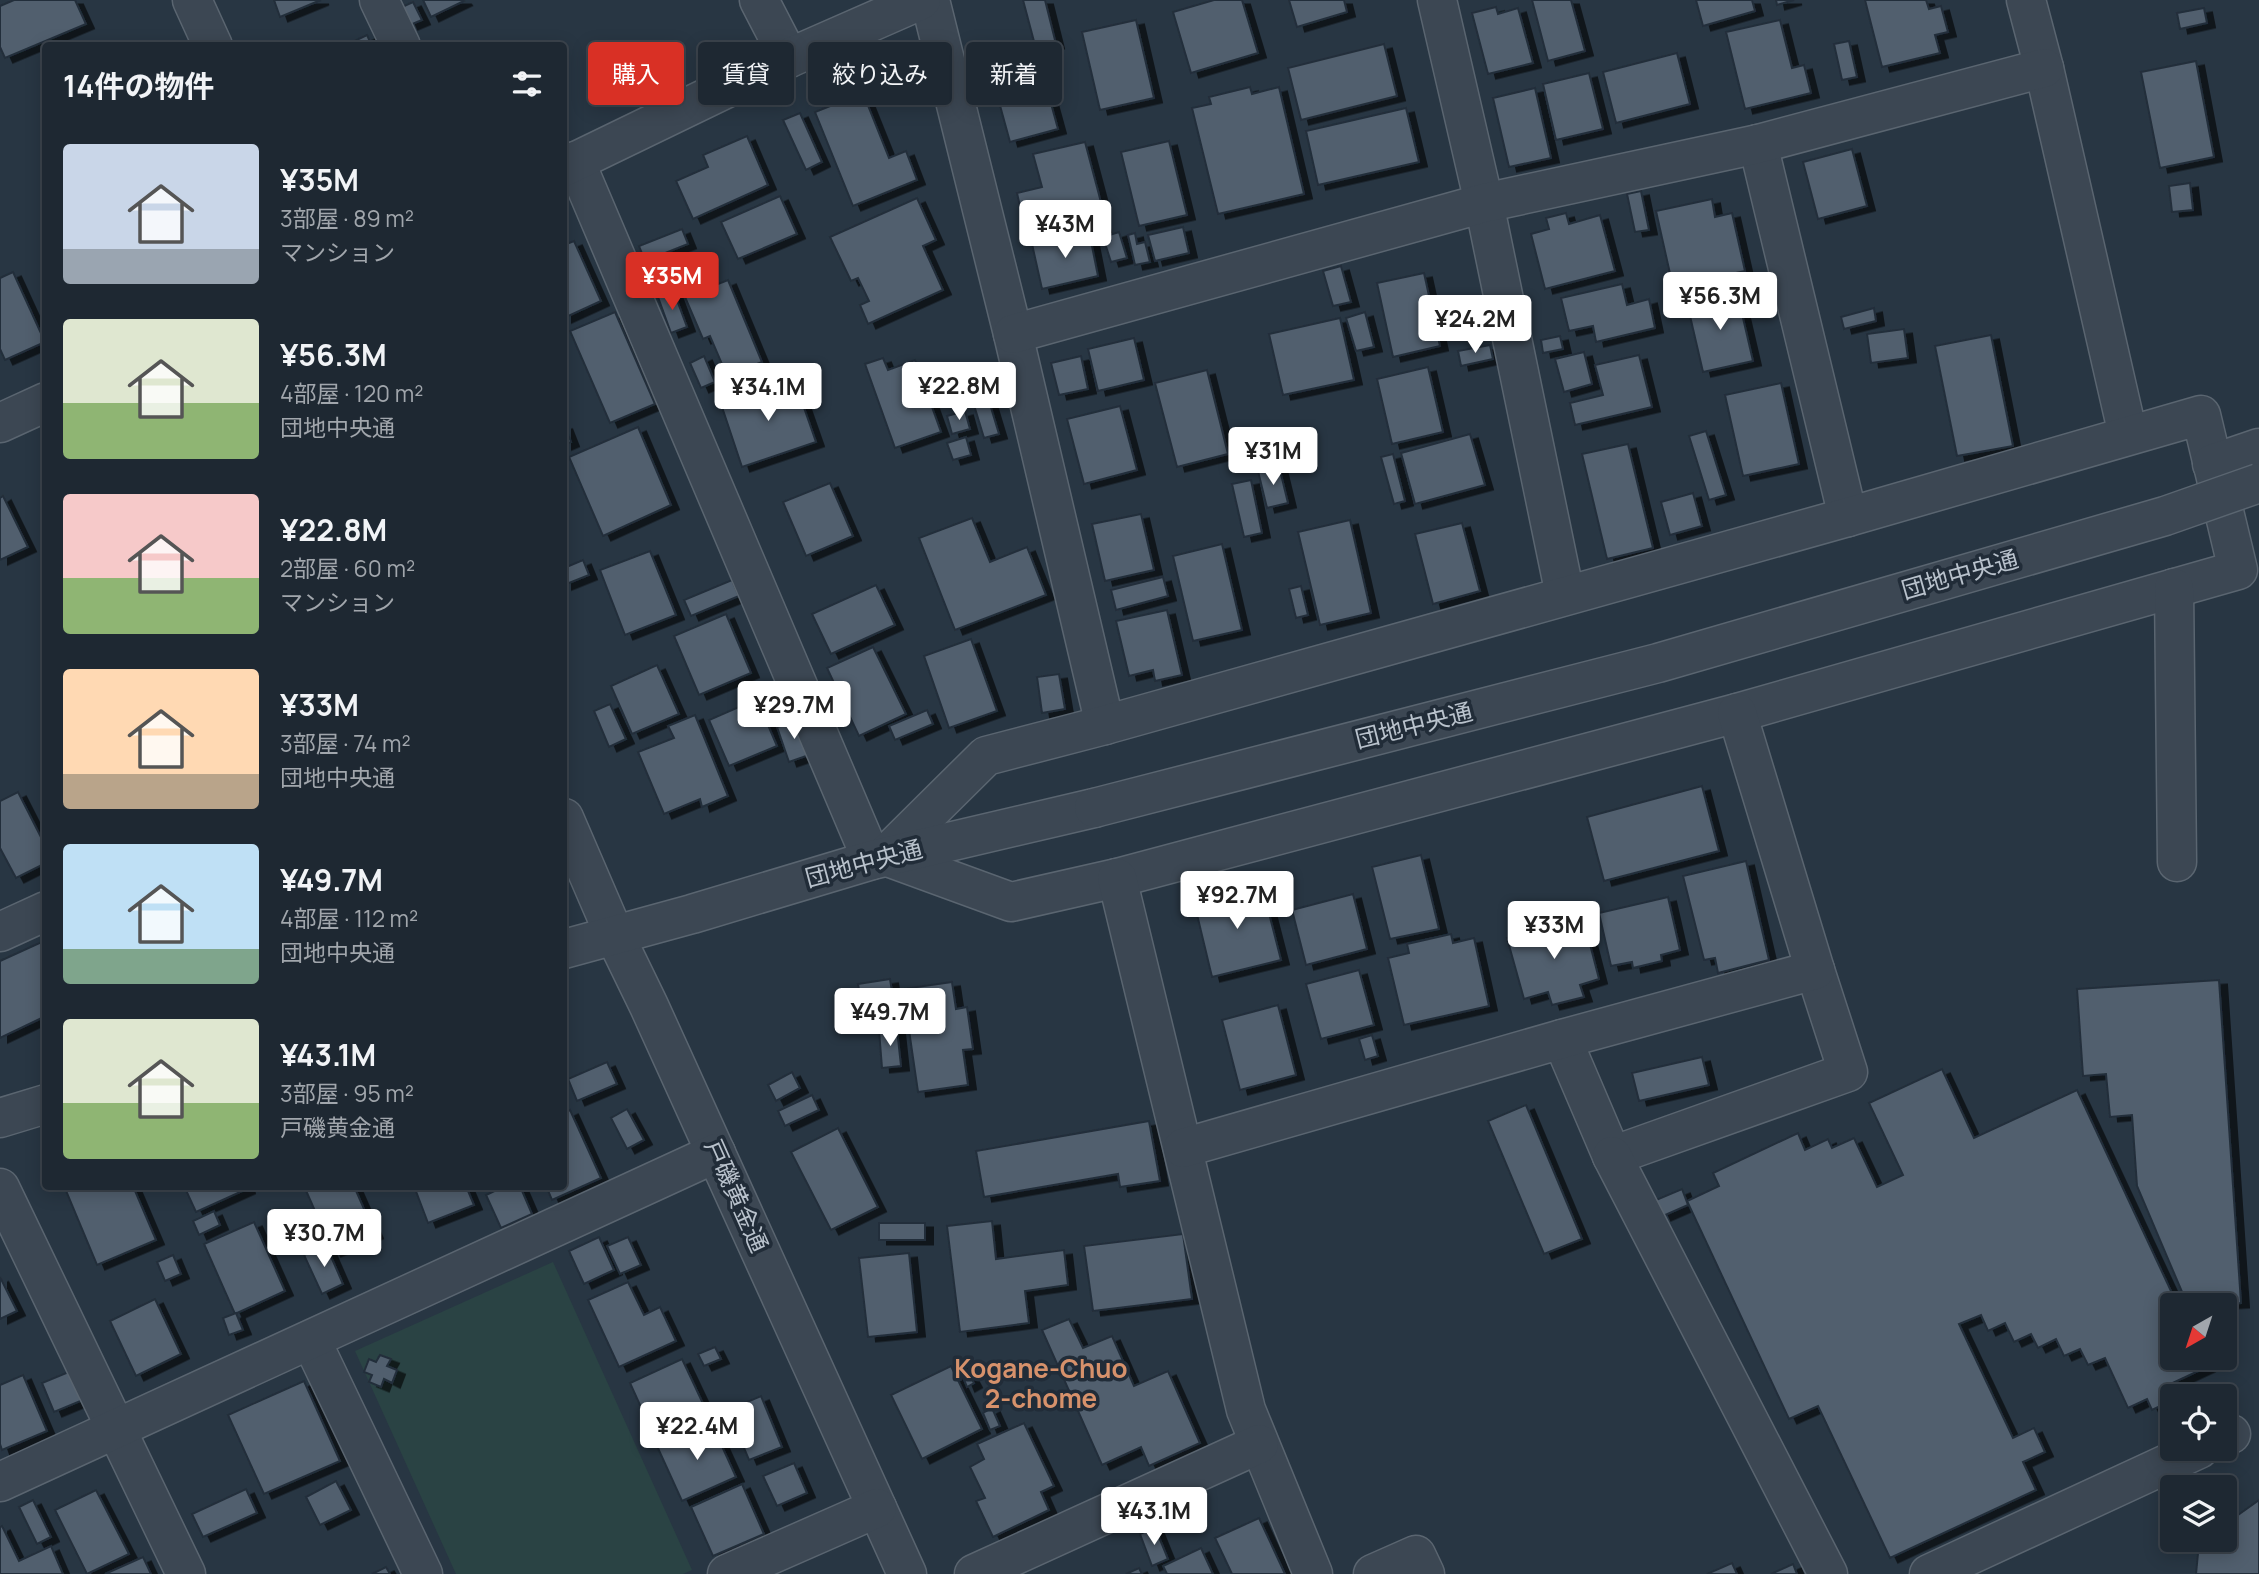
<!DOCTYPE html>
<html lang="ja">
<meta charset="utf-8">
<style>
:root{--surface:#1e2832;--page:#2b343e;--text:#f1f3f6;--muted:#a1a6ac;--line:#3c444d;--accent:#d93025}
body{margin:0;font-family:Manrope,"Noto Sans JP",sans-serif;background:var(--page);color:var(--text);height:100vh;display:flex;flex-direction:column;font-size:26px;white-space:nowrap}
*{box-sizing:border-box;margin:0}
p{font-size:23px;color:var(--muted)}
.icon{flex:none;width:38px;height:38px;fill:none;stroke:currentColor;stroke-width:2;stroke-linecap:round;stroke-linejoin:round}
.map{position:relative;flex:1;overflow:hidden}
.sheet{position:absolute;left:42px;top:42px;width:525px;height:1148px;display:flex;flex-direction:column;background:var(--surface);border-radius:7px;box-shadow:0 4px 18px #0003,0 0 0 2px var(--line)}
.sheet>*{flex:none}
.hud{position:absolute;left:588px;top:42px;width:665px;height:63px;display:flex;gap:14px}
.needle{width:46px;rotate:219deg}
.tools{position:absolute;left:2160px;top:1293px;display:grid;gap:14px}
.tools a{display:grid;place-items:center;width:77px;height:77px;border-radius:7px;background:var(--surface);box-shadow:0 4px 18px #0003,0 0 0 2px var(--line);font-size:35px}
.price{position:absolute;translate:-50% -60px;padding:0 16px;border-radius:7px;background:#fff;color:#222;font-size:23px;line-height:46px;filter:drop-shadow(0 2px 4px #0008)}
.price::after{content:'';position:absolute;left:50%;top:42px;width:21px;height:16px;margin-left:-10px;background:inherit;clip-path:polygon(0 0,100% 0,50% 100%)}
.price.selected{background:var(--accent);color:#fff}
ul{padding:0;list-style:none}
li{display:flex;align-items:center;gap:21px;height:175px;padding:0 21px}
li span{display:grid;place-items:center;flex:none;width:196px;height:140px;border-radius:7px;color:#555}
li>.icon{margin-inline-start:auto}
span .icon{width:84px;height:84px;fill:#fffc;stroke-width:1}
li b{font-size:30px}
h2{display:flex;justify-content:space-between;align-items:center;height:84px;padding:0 21px;font-size:30px}
.pill{padding:0 24px;border-radius:7px;background:var(--surface);box-shadow:0 4px 18px #0003,0 0 0 2px var(--line);font-size:24px;line-height:63px}
.pill.selected{background:var(--accent);color:#fff}
.map>svg:first-child{display:block}
.green{fill:#2a4344}
.building{fill:#515f6e;stroke:#232e3a;stroke-width:2;filter:url(#shadow)}
.lines{fill:none;stroke-linecap:round;stroke-linejoin:round}
.minor-casing{stroke:#5a6570;stroke-width:41}
.minor{stroke:#3c4753;stroke-width:38}
.minor-bridge-casing{stroke:#5a6570;stroke-width:41;stroke-linecap:butt}
.minor-bridge{stroke:#3c4753;stroke-width:38}
.labels{text-anchor:middle;stroke-width:7;stroke-linejoin:round;paint-order:stroke}
.street-label{font-size:24px;fill:#b9c2cc;stroke:#212c38}
.neighbourhood-label{font-size:26px;font-weight:bold;fill:#d6916b;stroke:#212c38}
</style>
<div class="map">
<svg width="2259" height="1574" viewBox="0 0 2259 1574">
<defs>
<filter id="shadow"><feDropShadow dx="8" dy="4.5" stdDeviation="0" flood-color="#0009"/></filter>
</defs>
<rect width="100%" height="100%" fill="#283643"/>
<!-- green -->
<polygon class="green" points="553,1262 692,1570 683,1574 456,1574 355,1351"/>
<!-- building -->
<g class="building">
<polygon points="14,0 75,0 86,24 5,58 0,47 0,6"/>
<polygon points="274,0 321,0 280,17"/>
<polygon points="423,0 463,0 464,1 431,17"/>
<polygon points="1023,0 1045,0 1056,44 1036,49"/>
<polygon points="1214,0 1242,0 1258,53 1191,73 1173,12"/>
<polygon points="1289,0 1344,0 1347,12 1297,27"/>
<polygon points="1532,0 1571,0 1585,51 1548,61"/>
<polygon points="1696,0 1752,0 1755,11 1703,26"/>
<polygon points="1776,0 1794,0 1777,5"/>
<polygon points="1865,0 1926,0 1929,9 1941,6 1948,32 1935,35 1940,53 1882,67"/>
<polygon points="413,2 422,20 410,25 402,7"/>
<polygon points="1496,7 1498,14 1518,8 1533,63 1488,74 1472,13"/>
<polygon points="2204,8 2207,23 2180,29 2177,13"/>
<polygon points="1136,20 1154,98 1100,110 1082,32"/>
<polygon points="1780,20 1792,68 1804,65 1811,93 1745,109 1726,32"/>
<polygon points="367,35 372,46 344,46"/>
<polygon points="1849,41 1857,77 1842,80 1834,44"/>
<polygon points="1384,44 1397,96 1301,120 1288,68"/>
<polygon points="1677,53 1690,104 1616,123 1603,72"/>
<polygon points="1038,56 1058,129 1010,142 990,69"/>
<polygon points="2196,61 2214,157 2160,168 2141,72"/>
<polygon points="1589,73 1603,129 1556,140 1543,84"/>
<polygon points="1250,87 1252,94 1279,87 1304,194 1218,214 1192,108 1211,104 1209,97"/>
<polygon points="1535,88 1551,158 1509,167 1493,98"/>
<polygon points="863,93 889,158 906,151 917,180 853,206 815,112"/>
<polygon points="1406,108 1419,162 1318,185 1306,131"/>
<polygon points="800,113 822,162 806,170 783,120"/>
<polygon points="747,136 768,185 693,219 676,181 708,167 703,155"/>
<polygon points="1169,141 1187,215 1139,226 1121,152"/>
<polygon points="1085,142 1102,206 1024,225 1017,193 1042,187 1033,154"/>
<polygon points="1852,149 1867,206 1818,219 1803,162"/>
<polygon points="2190,183 2193,210 2172,212 2169,186"/>
<polygon points="1641,191 1649,230 1635,232 1627,194"/>
<polygon points="780,196 797,234 738,259 721,222"/>
<polygon points="917,198 936,240 923,246 943,290 868,324 860,305 869,301 858,278 851,281 830,237"/>
<polygon points="1712,199 1715,217 1732,213 1745,271 1673,287 1656,211"/>
<polygon points="1566,213 1569,224 1600,215 1615,271 1545,289 1531,234 1549,229 1546,218"/>
<polygon points="1101,220 1103,228 1091,232 1089,223"/>
<polygon points="1078,225 1080,232 1068,235 1066,228"/>
<polygon points="1183,227 1189,253 1155,261 1148,235"/>
<polygon points="682,229 688,244 645,261 639,246"/>
<polygon points="1089,231 1098,276 1042,289 1032,244"/>
<polygon points="1119,232 1127,258 1111,262 1103,237"/>
<polygon points="1135,233 1137,244 1145,242 1150,262 1135,265 1128,235"/>
<polygon points="574,241 601,301 564,318 564,245"/>
<polygon points="1341,266 1351,302 1333,306 1323,271"/>
<polygon points="13,272 45,342 5,360 0,349 0,278"/>
<polygon points="1424,273 1440,346 1393,357 1377,283"/>
<polygon points="728,280 762,362 727,376 710,336 703,339 685,297"/>
<polygon points="1622,284 1627,305 1649,299 1655,328 1596,342 1593,326 1569,331 1561,298"/>
<polygon points="674,292 687,327 671,333 658,297"/>
<polygon points="1737,292 1753,361 1703,372 1687,303"/>
<polygon points="1874,308 1876,321 1844,329 1841,317"/>
<polygon points="615,312 655,404 610,423 570,331"/>
<polygon points="1365,312 1374,347 1356,351 1346,318"/>
<polygon points="1340,318 1354,380 1283,395 1269,334"/>
<polygon points="1904,329 1908,358 1871,363 1867,334"/>
<polygon points="1991,335 2013,446 1957,456 1935,346"/>
<polygon points="1560,336 1563,349 1543,353 1541,340"/>
<polygon points="1134,338 1144,380 1098,391 1088,349"/>
<polygon points="1490,345 1493,359 1461,366 1458,351"/>
<polygon points="1584,352 1592,384 1564,392 1555,359"/>
<polygon points="1639,355 1652,407 1575,425 1570,403 1603,395 1595,365"/>
<polygon points="704,356 715,382 701,388 690,363"/>
<polygon points="1081,356 1088,389 1059,395 1051,363"/>
<polygon points="883,358 888,370 915,360 941,432 895,448 865,364"/>
<polygon points="1428,367 1443,432 1392,444 1377,379"/>
<polygon points="1207,370 1228,454 1177,467 1155,383"/>
<polygon points="794,379 816,442 742,467 721,404"/>
<polygon points="1781,383 1799,464 1743,476 1725,395"/>
<polygon points="989,401 999,434 984,438 974,405"/>
<polygon points="1120,406 1137,470 1084,484 1067,419"/>
<polygon points="965,411 970,429 952,434 947,416"/>
<polygon points="564,424 571,442 564,445"/>
<polygon points="638,427 671,505 603,536 569,457"/>
<polygon points="1706,431 1726,495 1709,500 1689,436"/>
<polygon points="1470,434 1485,485 1415,504 1401,453"/>
<polygon points="966,437 971,455 953,460 947,443"/>
<polygon points="1628,444 1653,548 1607,559 1582,454"/>
<polygon points="1393,454 1405,501 1394,504 1381,457"/>
<polygon points="1279,466 1288,503 1267,508 1258,471"/>
<polygon points="1251,480 1262,533 1244,537 1232,484"/>
<polygon points="830,483 853,536 806,556 783,502"/>
<polygon points="1693,493 1702,526 1670,535 1661,502"/>
<polygon points="3,496 28,547 0,560 0,498"/>
<polygon points="1141,514 1154,570 1105,581 1092,524"/>
<polygon points="972,518 990,562 1027,547 1046,595 955,630 919,538"/>
<polygon points="1350,520 1371,613 1320,625 1298,532"/>
<polygon points="1462,523 1480,591 1433,604 1415,534"/>
<polygon points="1222,544 1242,630 1193,641 1173,556"/>
<polygon points="650,551 676,615 625,635 600,570"/>
<polygon points="583,560 589,575 564,585 564,568"/>
<polygon points="1163,577 1168,596 1116,610 1111,590"/>
<polygon points="732,580 739,596 691,616 684,600"/>
<polygon points="876,585 895,625 831,654 812,614"/>
<polygon points="1301,586 1308,615 1296,618 1289,589"/>
<polygon points="1167,610 1182,675 1155,681 1153,670 1129,676 1116,621"/>
<polygon points="726,614 751,673 699,695 674,636"/>
<polygon points="971,639 997,711 949,728 924,656"/>
<polygon points="873,647 906,714 859,736 827,668"/>
<polygon points="657,665 679,714 632,734 611,686"/>
<polygon points="1059,674 1065,709 1042,713 1037,677"/>
<polygon points="757,699 777,746 729,766 709,720"/>
<polygon points="610,704 626,739 609,747 594,711"/>
<polygon points="927,710 933,724 895,740 889,726"/>
<polygon points="695,715 728,796 702,807 700,799 664,814 638,752 674,738 668,726"/>
<polygon points="800,720 812,754 789,762 777,727"/>
<polygon points="1702,786 1719,851 1604,881 1587,817"/>
<polygon points="18,792 46,847 46,863 16,878 0,848 0,801"/>
<polygon points="1421,855 1439,929 1390,939 1372,867"/>
<polygon points="1746,861 1769,960 1718,973 1715,958 1704,960 1683,876"/>
<polygon points="1262,886 1281,960 1212,977 1194,902"/>
<polygon points="1353,894 1367,949 1306,965 1292,910"/>
<polygon points="1668,897 1680,950 1661,955 1662,961 1633,968 1632,962 1611,966 1599,913"/>
<polygon points="1583,917 1599,979 1580,985 1584,997 1552,1005 1548,992 1524,999 1507,938"/>
<polygon points="1451,934 1453,943 1474,938 1489,1006 1404,1025 1388,958 1409,953 1407,944"/>
<polygon points="46,940 46,1016 0,1038 0,961"/>
<polygon points="1359,970 1374,1025 1321,1039 1306,984"/>
<polygon points="890,979 896,1016 864,1021 858,984"/>
<polygon points="2219,980 2241,1303 2188,1306 2137,1186 2132,1115 2110,1117 2106,1074 2083,1076 2077,989"/>
<polygon points="952,982 956,1009 967,1007 973,1049 963,1050 968,1085 918,1092 903,989"/>
<polygon points="1278,1005 1296,1075 1240,1090 1222,1020"/>
<polygon points="897,1029 901,1066 882,1068 879,1030"/>
<polygon points="1372,1035 1378,1056 1365,1060 1359,1039"/>
<polygon points="1702,1057 1709,1085 1639,1101 1632,1073"/>
<polygon points="607,1062 617,1084 577,1101 568,1079"/>
<polygon points="1942,1069 1974,1138 2077,1090 2178,1306 2172,1306 2172,1358 2203,1358 2207,1367 2164,1387 2171,1401 2152,1410 2147,1399 2128,1408 2105,1358 2088,1365 2080,1349 2064,1356 2056,1339 2038,1348 2031,1334 2014,1342 2005,1323 1988,1331 1981,1315 1959,1324 2013,1438 2034,1428 2045,1452 2023,1462 2036,1490 1890,1558 1818,1406 1789,1419 1687,1201 1719,1186 1713,1173 1798,1133 1805,1150 1828,1139 1832,1148 1854,1138 1877,1187 1903,1175 1869,1103"/>
<polygon points="792,1072 800,1088 776,1101 768,1085"/>
<polygon points="812,1095 819,1110 785,1126 778,1111"/>
<polygon points="1526,1105 1582,1239 1544,1254 1488,1121"/>
<polygon points="627,1109 644,1140 627,1149 611,1118"/>
<polygon points="570,1110 601,1178 552,1200 546,1186 564,1186 564,1113"/>
<polygon points="1149,1121 1160,1181 1120,1187 1118,1174 984,1197 976,1151"/>
<polygon points="838,1128 878,1207 831,1230 791,1152"/>
<polygon points="64,1186 133,1186 156,1240 97,1265"/>
<polygon points="184,1186 246,1186 247,1189 196,1212"/>
<polygon points="304,1186 354,1186 375,1234 333,1252"/>
<polygon points="414,1186 466,1186 474,1205 428,1223"/>
<polygon points="505,1186 520,1186 532,1214 501,1228 486,1195"/>
<polygon points="1682,1189 1688,1205 1663,1216 1656,1200"/>
<polygon points="214,1211 220,1225 199,1235 193,1221"/>
<polygon points="992,1221 996,1259 1064,1250 1068,1285 1025,1291 1029,1323 960,1332 947,1226"/>
<polygon points="254,1222 285,1291 235,1314 204,1244"/>
<rect x="879" y="1223" width="46" height="17"/>
<polygon points="308,1232 315,1247 303,1253 296,1238"/>
<polygon points="1183,1234 1192,1299 1093,1311 1084,1246"/>
<polygon points="599,1237 614,1270 584,1284 569,1251"/>
<polygon points="628,1237 641,1265 620,1274 607,1246"/>
<polygon points="326,1245 343,1284 322,1294 304,1255"/>
<polygon points="909,1253 917,1332 868,1337 859,1258"/>
<polygon points="173,1255 181,1274 165,1281 157,1262"/>
<polygon points="0,1277 17,1311 0,1319"/>
<polygon points="628,1282 644,1315 660,1307 676,1341 619,1367 588,1300"/>
<polygon points="155,1299 181,1354 136,1376 110,1321"/>
<polygon points="236,1313 243,1330 229,1335 223,1318"/>
<polygon points="1069,1319 1083,1348 1112,1336 1134,1386 1168,1371 1200,1443 1149,1466 1141,1447 1102,1465 1042,1330"/>
<polygon points="715,1347 721,1359 704,1366 698,1354"/>
<polygon points="380,1355 391,1359 387,1366 397,1370 392,1383 384,1379 381,1387 369,1382 372,1375 364,1372 369,1359 376,1362"/>
<polygon points="682,1359 707,1412 654,1436 630,1383"/>
<polygon points="963,1363 974,1383 967,1387 958,1365"/>
<polygon points="951,1366 982,1429 922,1459 891,1395"/>
<polygon points="71,1371 83,1400 54,1412 42,1383"/>
<polygon points="23,1375 47,1431 2,1450 0,1444 0,1385"/>
<polygon points="304,1381 340,1461 264,1494 228,1415"/>
<polygon points="761,1396 782,1447 749,1460 728,1410"/>
<polygon points="992,1408 1000,1426 990,1430 983,1413"/>
<polygon points="711,1422 736,1477 682,1501 657,1446"/>
<polygon points="1024,1423 1054,1486 1041,1492 1049,1510 993,1537 976,1501 985,1498 970,1467 984,1459 977,1444"/>
<polygon points="794,1463 807,1493 777,1506 763,1476"/>
<polygon points="336,1481 351,1510 320,1525 306,1497"/>
<polygon points="742,1484 764,1534 713,1556 691,1507"/>
<polygon points="246,1489 257,1513 203,1537 192,1514"/>
<polygon points="96,1490 129,1554 87,1574 55,1510"/>
<polygon points="33,1500 51,1537 37,1544 19,1507"/>
<polygon points="2259,1500 2259,1574 2196,1574 2199,1543 2203,1540 2224,1540 2224,1525"/>
<polygon points="1259,1518 1285,1574 1232,1574 1215,1538"/>
<polygon points="2,1526 19,1561 51,1546 63,1574 0,1574 0,1527"/>
<polygon points="1155,1527 1168,1559 1152,1566 1140,1534"/>
<polygon points="1201,1548 1213,1574 1167,1574 1163,1566"/>
<polygon points="143,1557 151,1574 105,1574"/>
<polygon points="1732,1563 1737,1574 1707,1574"/>
<polygon points="1793,1564 1797,1574 1771,1574"/>
<polygon points="386,1567 390,1574 372,1574"/>
<polygon points="1139,1568 1142,1574 1126,1574"/>
</g>
<g class="lines">
<defs>
<g id="minor">
<polyline points="192,0 213,46"/>
<polyline points="379,0 401,46"/>
<polyline points="759,0 789,58"/>
<polyline points="930,0 1013,334 1105,725"/>
<polyline points="1437,0 1484,203 1565,595"/>
<polyline points="2026,0 2044,68 2128,435"/>
<polyline points="1758,144 1848,517"/>
<polyline points="575,161 872,860"/>
<polyline points="564,167 789,58 921,0"/>
<polyline points="1013,334 1484,203 1758,144 2044,68"/>
<polygon points="2201,415 2238,570 1737,713 1117,878 1011,902 885,856 986,756 1105,725 1848,517"/>
<polyline points="0,423 46,402"/>
<polyline points="2212,464 2259,448"/>
<polyline points="2174,588 2177,862"/>
<polyline points="564,818 614,934 649,1006 907,1574"/>
<polyline points="1117,878 1246,1410 1313,1574"/>
<polyline points="0,932 46,911"/>
<polyline points="564,949 692,914 872,860 1094,808"/>
<polyline points="1562,1039 1612,1156 1848,1072 1815,970"/>
<polyline points="0,1118 46,1104"/>
<polyline points="1183,1148 1562,1039 1815,970 1737,713"/>
<polyline points="1612,1156 1828,1574"/>
<polyline points="0,1188 186,1574"/>
<polyline points="311,1340 423,1574"/>
<polyline points="2224,1437 2231,1434"/>
<polyline points="0,1482 716,1153"/>
<polyline points="727,1574 877,1508"/>
<polyline points="974,1574 1259,1444"/>
<polyline points="1373,1574 1416,1555 1425,1574"/>
<polyline points="1929,1574 2199,1449"/>
</g>
</defs>
<!-- minor casing -->
<use href="#minor" class="minor-casing"/>
<!-- minor -->
<use href="#minor" class="minor"/>
<defs>
<polyline id="minor-bridge" points="1094,808 1658,663 2165,516 2259,483"/>
</defs>
<!-- minor-bridge casing -->
<use href="#minor-bridge" class="minor-bridge-casing"/>
<!-- minor-bridge -->
<use href="#minor-bridge" class="minor-bridge"/>
</g>
<g class="labels">
<!-- street labels -->
<g class="street-label">
<text transform="translate(1960 575) rotate(-16)" y="8">団地中央通</text>
<text transform="translate(1414 726) rotate(-14)" y="8">団地中央通</text>
<text transform="translate(864 864) rotate(-15)" y="8">団地中央通</text>
<text transform="translate(736 1196) rotate(66)" y="8">戸磯黄金通</text>
</g>
<!-- neighbourhood labels -->
<g class="neighbourhood-label">
<text x="1041" y="1378">Kogane-Chuo<tspan x="1041" dy="30">2-chome</tspan></text>
</g>
</g>
</svg>
<div class="tools">
<a><svg class="needle" viewBox="-14 -14 28 28"><path d="M0-13l5 13h-10z" fill="#e53935"/><path d="M0 13l5-13h-10z" fill="#a1a6ac"/></svg></a>
<a><svg class="icon" aria-label="locate" viewBox="0 0 24 24"><circle cx="12" cy="12" r="6"/><path d="M12 2v4M12 18v4M2 12h4M18 12h4"/></svg></a>
<a><svg class="icon" aria-label="layers" viewBox="0 0 24 24"><path d="M12 4l9 5-9 5-9-5zM3 14l9 5 9-5"/></svg></a>
</div>
<b class="price" style="left:1065px;top:260px">¥43M</b>
<b class="price selected" style="left:672px;top:312px">¥35M</b>
<b class="price" style="left:1720px;top:332px">¥56.3M</b>
<b class="price" style="left:1475px;top:355px">¥24.2M</b>
<b class="price" style="left:959px;top:422px">¥22.8M</b>
<b class="price" style="left:768px;top:423px">¥34.1M</b>
<b class="price" style="left:1273px;top:487px">¥31M</b>
<b class="price" style="left:794px;top:741px">¥29.7M</b>
<b class="price" style="left:1237px;top:931px">¥92.7M</b>
<b class="price" style="left:1554px;top:961px">¥33M</b>
<b class="price" style="left:890px;top:1048px">¥49.7M</b>
<b class="price" style="left:324px;top:1269px">¥30.7M</b>
<b class="price" style="left:697px;top:1462px">¥22.4M</b>
<b class="price" style="left:1154px;top:1547px">¥43.1M</b>
<div class="hud">
<a class="pill selected">購入</a>
<a class="pill">賃貸</a>
<a class="pill">絞り込み</a>
<a class="pill">新着</a>
</div>
<section class="sheet">
<h2>14件の物件<svg class="icon" aria-label="filters" viewBox="0 0 24 24"><path d="M4 7h16M4 17h16"/><circle cx="9" cy="7" r="2"/><circle cx="15" cy="17" r="2"/></svg></h2>
<ul>
<li><span style="background:linear-gradient(#c9d6e8 75%,#9aa5b1 0)"><svg class="icon" aria-label="home" viewBox="0 0 24 24"><path d="M3 11l9-7 9 7M6 9v11h12V9"/></svg></span><div><b>¥35M</b><p>3部屋 · 89 m²</p><p>マンション</p></div></li>
<li><span style="background:linear-gradient(#dfe7d0 60%,#8fb573 0)"><svg class="icon" aria-label="home" viewBox="0 0 24 24"><path d="M3 11l9-7 9 7M6 9v11h12V9"/></svg></span><div><b>¥56.3M</b><p>4部屋 · 120 m²</p><p>団地中央通</p></div></li>
<li><span style="background:linear-gradient(#f6c9c9 60%,#8fb573 0)"><svg class="icon" aria-label="home" viewBox="0 0 24 24"><path d="M3 11l9-7 9 7M6 9v11h12V9"/></svg></span><div><b>¥22.8M</b><p>2部屋 · 60 m²</p><p>マンション</p></div></li>
<li><span style="background:linear-gradient(#ffd9b3 75%,#b9a48a 0)"><svg class="icon" aria-label="home" viewBox="0 0 24 24"><path d="M3 11l9-7 9 7M6 9v11h12V9"/></svg></span><div><b>¥33M</b><p>3部屋 · 74 m²</p><p>団地中央通</p></div></li>
<li><span style="background:linear-gradient(#bfe0f5 75%,#7fa58c 0)"><svg class="icon" aria-label="home" viewBox="0 0 24 24"><path d="M3 11l9-7 9 7M6 9v11h12V9"/></svg></span><div><b>¥49.7M</b><p>4部屋 · 112 m²</p><p>団地中央通</p></div></li>
<li><span style="background:linear-gradient(#dfe7d0 60%,#8fb573 0)"><svg class="icon" aria-label="home" viewBox="0 0 24 24"><path d="M3 11l9-7 9 7M6 9v11h12V9"/></svg></span><div><b>¥43.1M</b><p>3部屋 · 95 m²</p><p>戸磯黄金通</p></div></li>
</ul>
</section>
</div>
